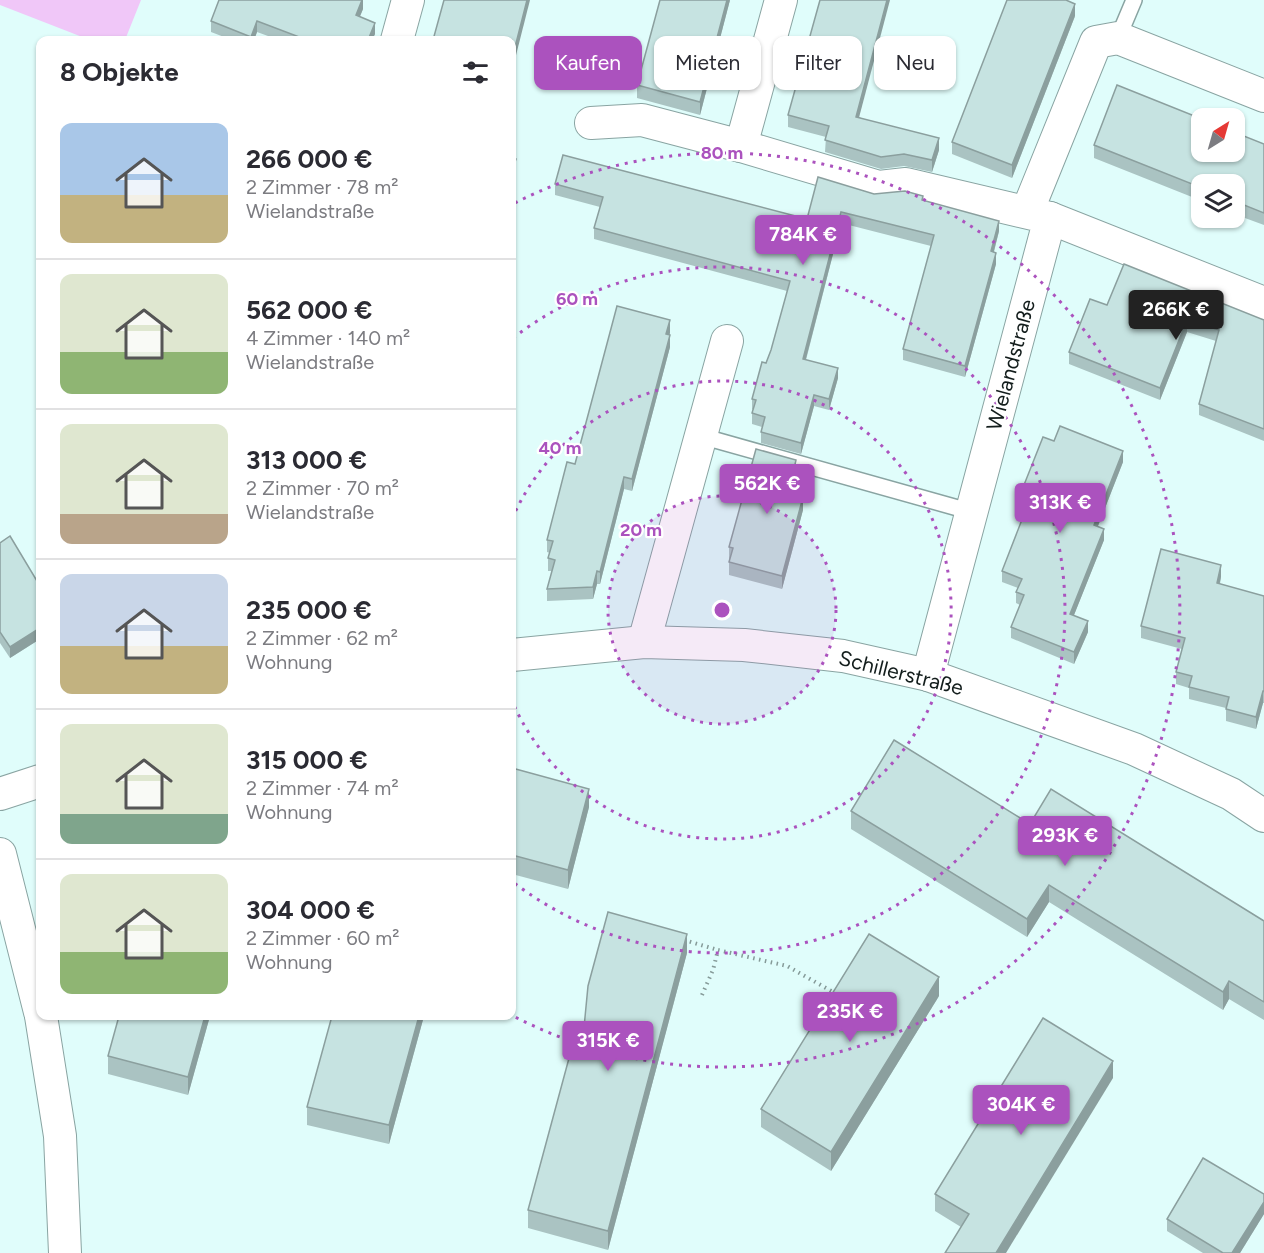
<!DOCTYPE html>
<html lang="de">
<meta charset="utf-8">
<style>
:root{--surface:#fff;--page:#f7f7f7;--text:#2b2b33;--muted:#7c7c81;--line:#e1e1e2;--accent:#ab52be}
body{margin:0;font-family:Figtree,sans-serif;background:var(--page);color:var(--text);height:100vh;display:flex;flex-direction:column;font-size:22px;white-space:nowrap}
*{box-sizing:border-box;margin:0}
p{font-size:20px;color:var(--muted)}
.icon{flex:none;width:33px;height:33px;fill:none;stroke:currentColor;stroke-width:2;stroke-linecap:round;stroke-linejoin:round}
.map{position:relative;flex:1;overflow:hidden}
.panel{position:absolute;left:36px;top:36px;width:480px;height:984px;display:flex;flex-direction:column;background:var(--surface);border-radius:12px;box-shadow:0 2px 4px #0004}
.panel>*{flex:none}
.hud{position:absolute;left:534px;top:36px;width:570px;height:54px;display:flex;gap:12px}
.needle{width:39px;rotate:37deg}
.controls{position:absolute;left:1191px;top:108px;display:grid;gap:12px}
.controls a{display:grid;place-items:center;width:54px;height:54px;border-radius:12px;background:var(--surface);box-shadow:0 2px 4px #0004;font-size:30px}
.price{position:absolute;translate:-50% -51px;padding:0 14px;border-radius:6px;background:var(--accent);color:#fff;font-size:20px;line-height:39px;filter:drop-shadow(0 2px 3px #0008)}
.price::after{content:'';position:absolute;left:50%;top:36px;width:18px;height:14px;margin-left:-9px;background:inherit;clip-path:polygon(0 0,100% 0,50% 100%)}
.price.current{background:#222;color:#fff}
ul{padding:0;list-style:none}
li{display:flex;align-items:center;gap:18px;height:150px;padding:0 24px}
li+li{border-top:2px solid var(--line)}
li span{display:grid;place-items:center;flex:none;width:168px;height:120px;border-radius:12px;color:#555}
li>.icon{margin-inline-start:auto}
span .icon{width:72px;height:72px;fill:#fffc;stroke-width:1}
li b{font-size:26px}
h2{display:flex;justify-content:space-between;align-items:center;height:72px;padding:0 24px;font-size:26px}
.pill{padding:0 21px;border-radius:12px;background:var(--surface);box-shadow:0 2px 4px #0004;font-size:21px;line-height:54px}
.pill.current{background:var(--accent);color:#fff}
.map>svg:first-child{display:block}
.green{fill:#f0c7f8}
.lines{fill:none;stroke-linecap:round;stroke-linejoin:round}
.service-casing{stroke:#89a4a2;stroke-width:18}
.minor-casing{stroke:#89a4a2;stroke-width:34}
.path{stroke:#859a98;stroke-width:4;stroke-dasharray:1.5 4.5;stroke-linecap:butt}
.service{stroke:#fff;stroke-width:15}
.minor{stroke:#fff;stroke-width:32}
.wall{fill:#aac3c2}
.shaded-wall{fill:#8b9f9e}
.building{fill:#c6e3e1;stroke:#8b9f9e;stroke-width:1.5}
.ring{fill:none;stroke:#ab52be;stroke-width:3;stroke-dasharray:3 6}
.labels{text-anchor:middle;stroke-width:4.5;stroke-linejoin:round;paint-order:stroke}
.street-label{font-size:21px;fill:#131d1c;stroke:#fff}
.centre{fill:#ab52be;stroke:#fff;stroke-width:3}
.ring-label{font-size:18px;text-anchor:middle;font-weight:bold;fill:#ab52be;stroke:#fff;stroke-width:4.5;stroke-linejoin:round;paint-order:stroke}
</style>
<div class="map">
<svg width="1264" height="1253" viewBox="0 0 1264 1253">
<rect width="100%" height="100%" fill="#e0fdfb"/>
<!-- green -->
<polygon class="green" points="0,0 141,0 125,40 90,40 0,5"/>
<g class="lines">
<defs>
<g id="service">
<polyline points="1118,38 1134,0"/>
<polyline points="701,436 972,512"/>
</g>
<g id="minor">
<polyline points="397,40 408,0"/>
<polyline points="591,123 642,120 741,146 879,187 906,184 1050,218 928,675"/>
<polyline points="741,146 781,0"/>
<polyline points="1027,212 1096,42 1118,38 1264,96"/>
<polyline points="1050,218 1264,303"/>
<polyline points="644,642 727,341"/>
<polyline points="512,655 644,642 744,645 843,656 928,675 1134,749 1231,794 1264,816"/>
<polyline points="0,794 40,781"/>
<polyline points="0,854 40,1012"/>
<polyline points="41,1016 60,1136 65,1253"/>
</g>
</defs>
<!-- service casing -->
<use href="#service" class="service-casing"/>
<!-- minor casing -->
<use href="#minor" class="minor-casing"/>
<!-- path -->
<g class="path">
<polyline points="684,940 718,950"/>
<polyline points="702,995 713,970 718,950 787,966 833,992"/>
</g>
<!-- service -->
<use href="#service" class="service"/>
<!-- minor -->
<use href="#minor" class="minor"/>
</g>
<!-- wall -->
<g class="wall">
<polygon points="363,0 363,9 360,16 375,34 372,40 279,40 257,32 254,40 232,40 211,32 211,21"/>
<polygon points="730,0 700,115 637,98 637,85"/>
<polygon points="1075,16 1012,178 952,154 952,142"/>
<polygon points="788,115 859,117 939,150 932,172 904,166 881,169 825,152 826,137 788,127"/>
<polygon points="1264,144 1264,225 1234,214 1234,184 1202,184 1202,201 1094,158 1094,145"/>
<polygon points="555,184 807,219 874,194 923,200 999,231 994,252 996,264 965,377 903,360 903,349 931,246 841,223 806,360 838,378 829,410 814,406 801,454 761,443 761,432 762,427 752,424 752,413 753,410 752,409 752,399 771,350 787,291 594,239 594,228 600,207 555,195"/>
<polygon points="1107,305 1264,320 1264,441 1199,415 1199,404 1216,341 1187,332 1160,400 1069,364 1069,352"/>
<polygon points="670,333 670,347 632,491 624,489 600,584 597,584 593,599 547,601 547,589 552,571 548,571 548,558 550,553 547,552 547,540 575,464"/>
<polygon points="1054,441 1123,462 1098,526 1104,540 1074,615 1088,632 1074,664 1011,638 1011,627 1020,605 1016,603 1016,592 1018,588 1002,582 1002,571 1027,509 1020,506 1020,495"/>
<polygon points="796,473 795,478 801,492 800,497 803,510 782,589 729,575 729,547"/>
<polygon points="0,543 40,586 40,639 10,658 0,643"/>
<polygon points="1221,577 1220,584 1264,596 1264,703 1263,703 1256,729 1226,721 1226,708 1189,699 1189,688 1176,684 1176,672 1182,649 1141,638 1141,626"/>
<polygon points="512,768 589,807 568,889 512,874"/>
<polygon points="851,811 1030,824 1264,921 1264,1020 1229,999 1223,1010 1049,902 1027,937 851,829"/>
<polygon points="687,953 608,1250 528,1228 528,1210 583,1038"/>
<polygon points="939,996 831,1171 761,1127 761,1109"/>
<polygon points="210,1016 188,1095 108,1074 108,1056"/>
<polygon points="424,1016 389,1144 307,1125 307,1107"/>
<polygon points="1113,1078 961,1227 935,1211 935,1194"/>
<polygon points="1264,1194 1264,1214 1240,1253 1203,1253 1167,1231 1167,1219"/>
</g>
<!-- shaded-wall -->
<g class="shaded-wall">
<polygon points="362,0 363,0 363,9 356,26 356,15"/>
<polygon points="527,0 530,0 512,71 512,59"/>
<polygon points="727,0 730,0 700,115 700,102"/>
<polygon points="887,0 890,0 856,129 856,117"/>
<polygon points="1075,4 1075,16 1012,178 1012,165"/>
<polygon points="257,21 257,32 254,40 251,40 251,37"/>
<polygon points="375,23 375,34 372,40 368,40"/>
<polygon points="939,138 939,150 932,172 932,160"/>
<polygon points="516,159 516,171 512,183 512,171"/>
<polygon points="841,212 841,223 803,370 803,359"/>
<polygon points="999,221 999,231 991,262 991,251"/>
<polygon points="996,253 996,264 965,377 965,366"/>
<polygon points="670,320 670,333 666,346 666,334"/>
<polygon points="1187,320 1187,332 1160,400 1160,388"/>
<polygon points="670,335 670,347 632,491 632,479"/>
<polygon points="838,368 838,378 829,410 829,399"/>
<polygon points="814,395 814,406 801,454 801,443"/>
<polygon points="1123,451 1123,462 1094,536 1094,525"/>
<polygon points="796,460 796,473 792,490 792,477"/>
<polygon points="624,477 624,489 600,584 600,572"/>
<polygon points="801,480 801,492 797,508 797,496"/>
<polygon points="803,497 803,510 782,589 782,576"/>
<polygon points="1104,529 1104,540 1070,625 1070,614"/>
<polygon points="1221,565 1221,577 1217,595 1217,583"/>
<polygon points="597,571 597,584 593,599 593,587"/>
<polygon points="1088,621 1088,632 1074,664 1074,652"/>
<polygon points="40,628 40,639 10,658 10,647"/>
<polygon points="1263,691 1263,703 1256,729 1256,717"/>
<polygon points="589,789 589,807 568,889 568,870"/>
<polygon points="1049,885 1049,902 1027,937 1027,919"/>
<polygon points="687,934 687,953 608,1250 608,1231"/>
<polygon points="939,977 939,996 831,1171 831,1152"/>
<polygon points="1229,981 1229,999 1223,1010 1223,992"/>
<polygon points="205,1016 210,1016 188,1095 188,1077"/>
<polygon points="419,1016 424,1016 389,1144 389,1125"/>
<polygon points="1113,1061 1113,1078 1006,1253 996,1253"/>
<polygon points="1264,1202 1264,1214 1240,1253 1232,1253"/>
</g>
<!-- building -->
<g class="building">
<polygon points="219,0 362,0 356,15 375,23 368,40 307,40 257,21 251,37 211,21"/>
<polygon points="444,0 527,0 512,59 512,40 433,40"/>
<polygon points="660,0 727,0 700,102 637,85"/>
<polygon points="820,0 887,0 856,117 939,138 932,160 904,154 881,157 825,140 829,126 788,115"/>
<polygon points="1007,0 1066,0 1075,4 1012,165 952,142"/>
<polygon points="1117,85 1202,119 1202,152 1234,152 1234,132 1264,144 1264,213 1234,201 1234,184 1202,184 1202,188 1094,145"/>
<polygon points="563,155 807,219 818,177 874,194 905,191 923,196 922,200 999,221 991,251 996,253 965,366 903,349 934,235 841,212 803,359 838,368 829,399 814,395 801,443 761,432 765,417 752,413 756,400 752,399 762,362 766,363 771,350 790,281 594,228 603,197 555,184"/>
<polygon points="512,158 516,159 512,171"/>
<polygon points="1124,264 1264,320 1264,429 1199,404 1219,330 1187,320 1160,388 1069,352 1090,299 1107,305"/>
<polygon points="617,306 670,320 666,334 670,335 632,479 624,477 600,572 597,571 593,587 547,589 555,560 548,558 553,541 547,540 567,462 575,464"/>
<polygon points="1060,426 1123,451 1094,525 1104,529 1070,614 1088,621 1074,652 1011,627 1024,595 1016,592 1022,579 1002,571 1030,499 1020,495 1043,437 1054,441"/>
<polygon points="756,449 796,460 792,477 801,480 797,496 803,497 782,576 729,562 733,548 729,547"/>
<polygon points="10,536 40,586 40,628 10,647 0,632 0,543"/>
<polygon points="1161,549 1221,565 1217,583 1264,596 1264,691 1263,691 1256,717 1226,709 1229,697 1189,687 1192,676 1176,672 1185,638 1141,626"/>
<polygon points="894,740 1030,824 1051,789 1264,921 1264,1002 1229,981 1223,992 1049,885 1027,919 851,811"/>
<polygon points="512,768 589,789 568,870 512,855"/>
<polygon points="608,912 687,934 608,1231 528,1210 575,1036 583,1038 588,986"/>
<polygon points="869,934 939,977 831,1152 761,1109"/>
<polygon points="119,1016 205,1016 188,1077 108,1056"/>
<polygon points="332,1016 419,1016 389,1125 307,1107"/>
<polygon points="1043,1018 1113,1061 996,1253 945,1253 969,1214 935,1194"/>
<polygon points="1203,1158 1264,1194 1264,1202 1232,1253 1223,1253 1167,1219"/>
</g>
<!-- distance rings -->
<circle cx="722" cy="610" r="114" fill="#ab52be" fill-opacity=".12"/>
<g class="ring">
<circle cx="722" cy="610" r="114"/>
<path d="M512 519A229 229 0 1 1 512 701"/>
<path d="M513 338A343 343 0 1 1 513 882"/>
<path d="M515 203A457 457 0 1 1 515 1017"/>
</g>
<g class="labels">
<!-- street labels -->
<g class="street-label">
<text transform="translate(1011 365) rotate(-75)" y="7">Wielandstraße</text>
<text transform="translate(901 673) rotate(14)" y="7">Schillerstraße</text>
</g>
</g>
<circle cx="722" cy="610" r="9" class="centre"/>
<g class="ring-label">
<text x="722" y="159">80 m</text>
<text x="577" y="305">60 m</text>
<text x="560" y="454">40 m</text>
<text x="641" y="536">20 m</text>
</g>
</svg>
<div class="controls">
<a><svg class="needle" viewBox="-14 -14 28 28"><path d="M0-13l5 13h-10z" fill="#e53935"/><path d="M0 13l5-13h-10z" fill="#7c7c81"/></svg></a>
<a><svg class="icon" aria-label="layers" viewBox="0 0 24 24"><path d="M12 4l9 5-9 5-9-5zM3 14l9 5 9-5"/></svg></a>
</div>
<b class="price" style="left:803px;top:266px">784K €</b>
<b class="price current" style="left:1176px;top:341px">266K €</b>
<b class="price" style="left:767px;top:515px">562K €</b>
<b class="price" style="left:1060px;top:534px">313K €</b>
<b class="price" style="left:1065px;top:867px">293K €</b>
<b class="price" style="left:850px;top:1043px">235K €</b>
<b class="price" style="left:608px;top:1072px">315K €</b>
<b class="price" style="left:1021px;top:1136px">304K €</b>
<div class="hud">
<a class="pill current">Kaufen</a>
<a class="pill">Mieten</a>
<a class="pill">Filter</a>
<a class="pill">Neu</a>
</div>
<section class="panel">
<h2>8 Objekte<svg class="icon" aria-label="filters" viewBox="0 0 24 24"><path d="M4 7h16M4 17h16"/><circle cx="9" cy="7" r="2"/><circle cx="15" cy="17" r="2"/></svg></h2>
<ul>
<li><span style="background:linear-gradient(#a9c7e8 60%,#c2b280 0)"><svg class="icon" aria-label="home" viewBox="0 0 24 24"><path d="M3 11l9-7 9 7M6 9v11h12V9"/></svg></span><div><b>266 000 €</b><p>2 Zimmer · 78 m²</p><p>Wielandstraße</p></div></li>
<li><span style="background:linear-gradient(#dfe7d0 65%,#8fb573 0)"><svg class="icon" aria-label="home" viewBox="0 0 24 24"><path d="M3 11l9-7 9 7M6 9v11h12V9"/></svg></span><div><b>562 000 €</b><p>4 Zimmer · 140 m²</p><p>Wielandstraße</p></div></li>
<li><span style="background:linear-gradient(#dfe7d0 75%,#b9a48a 0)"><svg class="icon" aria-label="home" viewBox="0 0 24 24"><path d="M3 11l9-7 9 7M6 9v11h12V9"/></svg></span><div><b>313 000 €</b><p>2 Zimmer · 70 m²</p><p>Wielandstraße</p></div></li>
<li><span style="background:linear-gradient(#c9d6e8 60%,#c2b280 0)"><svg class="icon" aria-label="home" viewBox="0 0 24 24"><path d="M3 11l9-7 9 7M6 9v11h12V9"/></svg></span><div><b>235 000 €</b><p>2 Zimmer · 62 m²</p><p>Wohnung</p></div></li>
<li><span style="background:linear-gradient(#dfe7d0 75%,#7fa58c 0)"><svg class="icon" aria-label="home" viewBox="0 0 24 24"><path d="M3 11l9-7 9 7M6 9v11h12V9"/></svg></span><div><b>315 000 €</b><p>2 Zimmer · 74 m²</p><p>Wohnung</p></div></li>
<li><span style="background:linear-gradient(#dfe7d0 65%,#8fb573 0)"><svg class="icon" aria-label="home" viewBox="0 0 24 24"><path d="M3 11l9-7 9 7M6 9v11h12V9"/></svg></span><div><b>304 000 €</b><p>2 Zimmer · 60 m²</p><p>Wohnung</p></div></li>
</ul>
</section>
</div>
